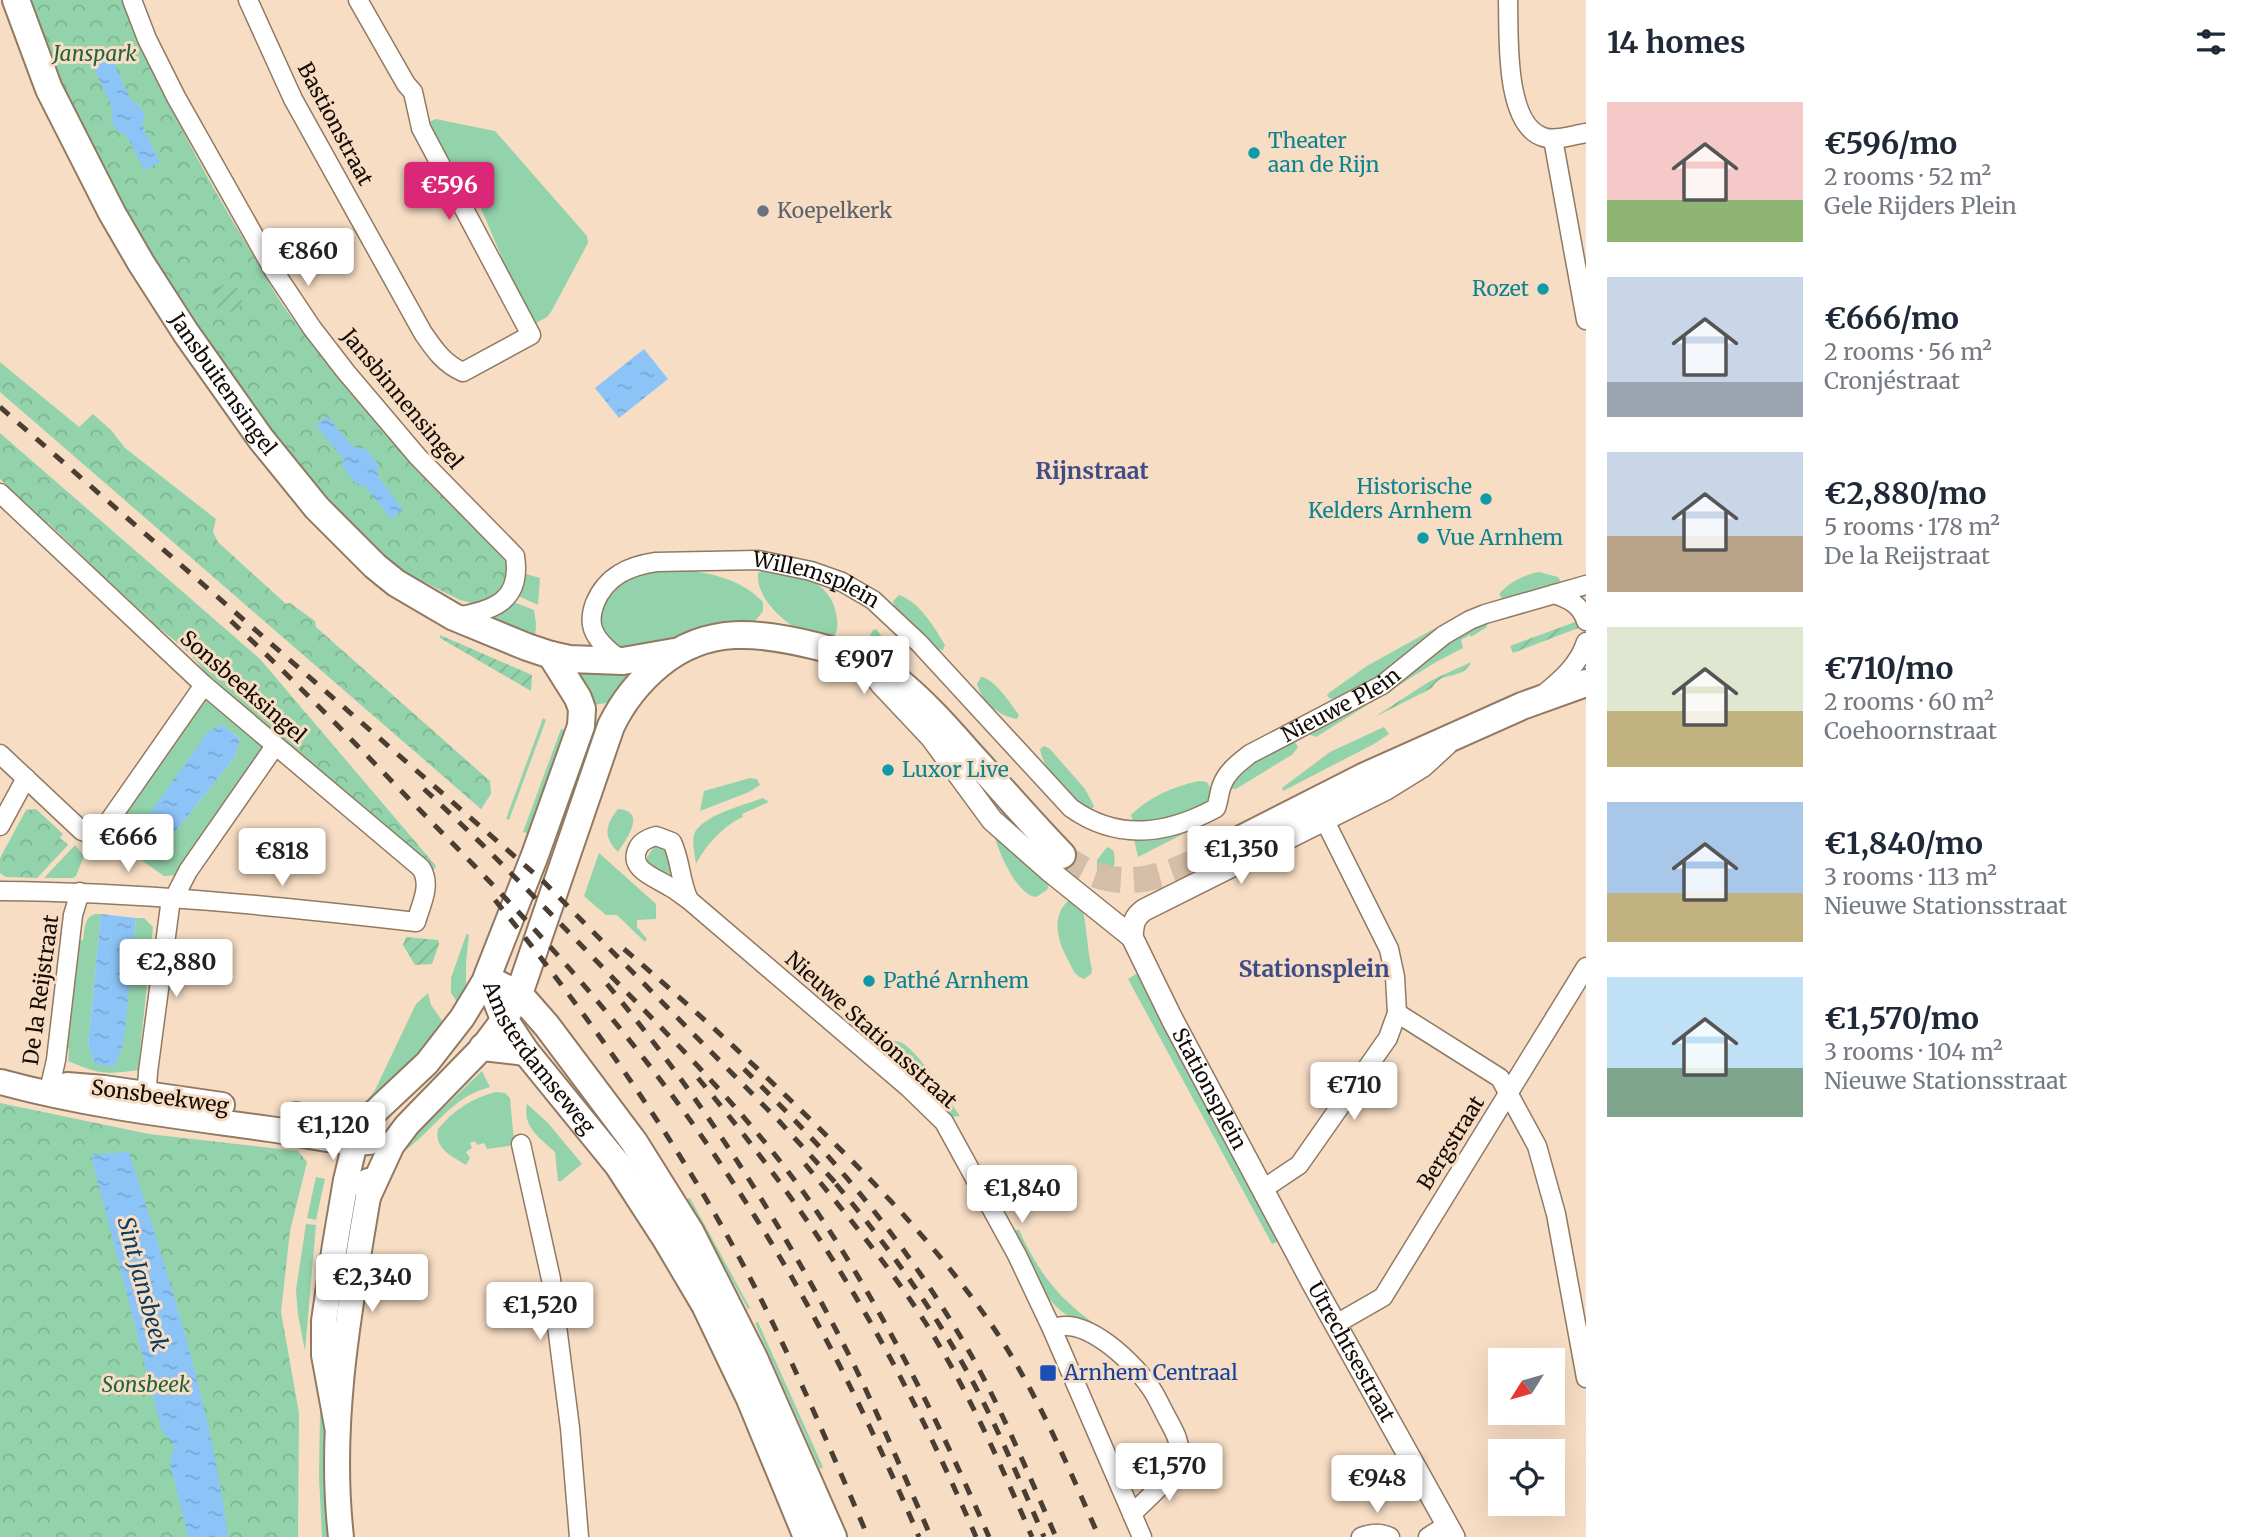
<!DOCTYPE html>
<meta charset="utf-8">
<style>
:root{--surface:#fff;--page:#f6f6f7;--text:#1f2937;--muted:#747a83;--accent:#db2777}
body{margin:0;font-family:Merriweather,serif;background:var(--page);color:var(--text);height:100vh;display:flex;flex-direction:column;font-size:26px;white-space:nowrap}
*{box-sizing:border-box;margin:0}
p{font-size:23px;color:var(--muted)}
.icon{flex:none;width:38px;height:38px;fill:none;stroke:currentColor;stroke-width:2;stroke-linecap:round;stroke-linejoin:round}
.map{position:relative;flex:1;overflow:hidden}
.panel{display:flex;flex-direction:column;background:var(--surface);width:665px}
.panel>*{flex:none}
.needle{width:46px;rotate:233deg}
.controls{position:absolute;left:1488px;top:1348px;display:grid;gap:14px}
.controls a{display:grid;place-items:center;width:77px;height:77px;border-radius:0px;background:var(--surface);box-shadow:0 7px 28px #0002;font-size:35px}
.price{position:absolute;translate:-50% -60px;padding:0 16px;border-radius:7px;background:#fff;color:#222;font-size:23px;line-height:46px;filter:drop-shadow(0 2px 4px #0008)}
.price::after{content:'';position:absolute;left:50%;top:42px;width:21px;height:16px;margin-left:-10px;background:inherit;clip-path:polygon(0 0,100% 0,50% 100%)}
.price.active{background:var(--accent);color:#fff}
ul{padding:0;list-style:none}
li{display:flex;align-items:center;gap:21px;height:175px;padding:0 21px}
li span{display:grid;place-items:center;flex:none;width:196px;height:140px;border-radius:0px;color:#555}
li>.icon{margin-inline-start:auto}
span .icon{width:84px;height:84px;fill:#fffc;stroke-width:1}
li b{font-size:30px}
h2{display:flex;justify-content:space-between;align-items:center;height:84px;padding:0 21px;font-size:30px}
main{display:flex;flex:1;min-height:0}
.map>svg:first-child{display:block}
.grass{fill:#93d3ab;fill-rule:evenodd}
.forest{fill:url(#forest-crowns)}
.garden{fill:url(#garden-furrows)}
.water{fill:url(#water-ripples)}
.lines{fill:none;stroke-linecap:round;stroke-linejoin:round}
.primary-tunnel{stroke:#d5bea7;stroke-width:26;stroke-dasharray:26 13;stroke-linecap:butt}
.minor-casing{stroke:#917962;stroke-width:21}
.tertiary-casing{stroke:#917962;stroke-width:24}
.secondary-casing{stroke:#917962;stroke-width:28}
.primary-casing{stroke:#917962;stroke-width:30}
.minor{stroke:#fff;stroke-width:18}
.tertiary{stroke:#fff;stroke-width:21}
.secondary{stroke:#fff;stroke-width:24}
.primary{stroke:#fff;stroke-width:26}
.rail{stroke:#4a3d32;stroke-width:5;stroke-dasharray:12 12;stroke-linecap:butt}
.culture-dot{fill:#0f9aa8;stroke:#f7ddc4;stroke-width:2.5}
.worship-dot{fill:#6b7280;stroke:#f7ddc4;stroke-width:2.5}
.transit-dot{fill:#1a4fb4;stroke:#f7ddc4;stroke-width:2.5}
.labels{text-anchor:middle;stroke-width:6;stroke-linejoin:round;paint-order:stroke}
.park-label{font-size:21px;font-style:italic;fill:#226340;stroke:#f7ddc4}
.street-label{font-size:21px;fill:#140b04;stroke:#f7ddc4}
.culture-label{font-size:21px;fill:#0d838f;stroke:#f7ddc4;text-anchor:start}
.worship-label{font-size:21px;fill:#5b616d;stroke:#f7ddc4;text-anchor:start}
.transit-label{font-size:21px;fill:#164399;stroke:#f7ddc4;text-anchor:start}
.neighbourhood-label{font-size:23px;font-weight:bold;fill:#3f4c88;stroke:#f7ddc4}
.water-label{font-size:23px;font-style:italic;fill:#073e66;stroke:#f7ddc4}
</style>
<main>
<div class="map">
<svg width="1586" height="1537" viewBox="0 0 1586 1537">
<defs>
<pattern id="forest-crowns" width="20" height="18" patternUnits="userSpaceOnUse" patternTransform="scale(1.75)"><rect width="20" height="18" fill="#93d3ab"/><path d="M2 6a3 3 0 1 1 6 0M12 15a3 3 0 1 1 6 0" fill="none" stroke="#7eb492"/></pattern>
<pattern id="garden-furrows" width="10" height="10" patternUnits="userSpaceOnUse" patternTransform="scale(1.75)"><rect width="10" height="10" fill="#93d3ab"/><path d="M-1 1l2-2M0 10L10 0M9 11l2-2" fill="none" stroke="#7eb492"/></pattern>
<pattern id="water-ripples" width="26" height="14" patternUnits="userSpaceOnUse" patternTransform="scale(1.75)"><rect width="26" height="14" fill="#8cc4f7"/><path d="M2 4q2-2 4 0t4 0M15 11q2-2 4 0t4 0" fill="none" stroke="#78a7d2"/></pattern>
</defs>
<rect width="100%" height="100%" fill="#f7ddc4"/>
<!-- grass -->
<g class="grass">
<polygon points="436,119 495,131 587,236 588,243 551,312 547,317 536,323 528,319 480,206 430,130 429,125 431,121"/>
<path d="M766,568c29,7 63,10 70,45 2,8 2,15 -1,22l-4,3c-7,-1 -15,-2 -22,-4 -22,-7 -54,-36 -51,-61z"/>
<path d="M676,569c32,3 64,9 87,33v9l-7,9 -86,21 -48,8c-41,-14 -18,-62 10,-76 9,-4 33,-3 44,-4z"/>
<path d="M1539,572l19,5 3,5 -5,6 -52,13 -5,-7c10,-12 25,-19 40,-22z"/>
<polygon points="523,573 540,578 538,605 516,595"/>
<path d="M899,595c21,7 35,32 46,50l-2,5 -8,-1 -41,-41 -1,-7z"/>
<polygon points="511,601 534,610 536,623 535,640 486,619 498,614"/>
<polygon points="1486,621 1487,627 1471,637 1470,635 1461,640 1463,648 1436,662 1316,737 1308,734 1456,636"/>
<polygon points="1437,627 1373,679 1333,699 1329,698 1327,695 1330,692 1367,666"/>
<polygon points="876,629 888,644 894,659 888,661 869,651 868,639 873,630"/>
<polygon points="637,668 614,702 593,705 580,682 576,669"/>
<path d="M981,677c14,2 29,26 38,38l-2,4c-18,-3 -35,-17 -40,-35z"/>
<path d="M202,700l10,1 46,39 4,8 -1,8 -79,115 -6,4 -12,1 -44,-31 -4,-7 -1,-17zM221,724l19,15 -5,18 -84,105 -24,-17z"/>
<polygon points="543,718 546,720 509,820 506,819"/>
<polygon points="1384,727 1389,734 1374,744 1283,791 1282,788 1330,752"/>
<polygon points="561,729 573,732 530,834 523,832"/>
<path d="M1290,742h5l3,5 -5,7 -57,35h-7c10,-23 39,-39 61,-47z"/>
<path d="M1044,746l6,3 35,40 9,17 -2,3h-4c-19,-13 -44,-36 -48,-60z"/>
<polygon points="750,778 757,779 760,785 749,792 700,811 704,791"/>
<path d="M1199,781l8,1 5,10c-7,24 -58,31 -79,29l-2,-6c18,-18 43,-29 68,-34z"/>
<path d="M763,798l6,4 -27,12 1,3c-19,8 -38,29 -47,47 -1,-9 -4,-20 -2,-29 5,-19 51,-30 69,-37z"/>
<path d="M618,809c30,2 8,31 0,43 -15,-15 -13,-27 0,-43z"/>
<path d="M1197,827l-59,30 -4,-18c25,2 39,-3 63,-12z"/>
<path d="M994,834l56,46 -3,10 -11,7c-19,-2 -38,-45 -42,-63z"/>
<polygon points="659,844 667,849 672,873 670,874 650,867 645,860 654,847"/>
<polygon points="75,845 84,856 76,876 73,878 44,878"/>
<path d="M1107,847l6,3c4,13 1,25 -13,28l-3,-4v-14z"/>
<polygon points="599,853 656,904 656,919 637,920 637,927 647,939 645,942 617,915 606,915 584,896"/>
<path d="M1072,898l10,8c5,21 5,43 10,64l-1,4 -7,5c-10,-3 -12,-12 -17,-21 -10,-19 -17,-45 5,-60z"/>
<path d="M95,914h6l-13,131 8,19 26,-15 14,-131h8l9,9 -15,143c-35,5 -38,4 -70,-9l1,-12 -2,-1 13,-107 3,-1c2,-10 1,-23 12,-26z"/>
<polygon points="469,934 466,963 466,988 460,1006 451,993 451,978 466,935"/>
<polygon points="1136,974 1138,974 1281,1240 1272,1244 1128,979"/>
<polygon points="428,993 431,1005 448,1029 383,1092 355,1113 348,1113 366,1102 375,1090 416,1004"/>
<path d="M863,1041c12,0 28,-3 39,2 17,9 46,56 58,73l-12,1z"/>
<path d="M482,1071l8,16c-39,10 -56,43 -87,65l-2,-2 9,-10z"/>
<path d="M496,1092l9,1 5,5 4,43 -5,5 -22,3 -3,-6 -7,2 -2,-4 -5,2 2,5 -6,4 4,6 -4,7c-14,-9 -32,-16 -28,-36 16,-19 34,-31 58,-37z"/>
<path d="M527,1104l21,19 34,41 -21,17h-3l-3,-29c-15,-14 -33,-25 -28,-48z"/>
<polygon points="316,1177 325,1179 316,1220 307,1218"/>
<polygon points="690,1198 750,1308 748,1309 687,1199"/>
<polygon points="306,1224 316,1225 305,1351 298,1315 296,1290"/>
<path d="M1012,1230h7c23,49 42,71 87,102l-5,4c-16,-12 -37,-19 -49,-34 -14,-16 -29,-52 -40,-72z"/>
<polygon points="758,1322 823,1467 820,1469 755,1323"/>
<polygon points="320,1411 328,1418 332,1537 322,1537 319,1477"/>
</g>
<!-- forest -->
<g class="forest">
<path d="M25,0h98c35,87 78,170 127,250 14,23 26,47 42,68 65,89 142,167 217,247l-4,23 -7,6 -15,8 -11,1 -12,-3 -70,-35 -65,-64 -136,-178 -108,-190z"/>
<polygon points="0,362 79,427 93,414 111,430 125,448 216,519 213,532 218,542 286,604 290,603 315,621 316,627 490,781 491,794 481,809 0,392"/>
<path d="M0,433l260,226 176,207 -3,5 -225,-189c-4,-21 -32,-39 -47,-53l-4,3 -9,-8 3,-4 -46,-42 -4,3 -11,-11 3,-4 -45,-43 -4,4 -11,-10 3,-4 -36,-34z"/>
<polygon points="36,809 63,834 60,838 68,845 37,878 6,877 0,873 0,858 26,810"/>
<polygon points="0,1103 149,1134 298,1151 307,1162 290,1231 281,1312 299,1413 298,1537 0,1537"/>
</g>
<!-- garden -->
<g class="garden">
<circle cx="228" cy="298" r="14"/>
<polygon points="1586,618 1586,625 1513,653 1510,646"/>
<polygon points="440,635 532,675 531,691 440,638"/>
<path d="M1471,662c-8,19 -30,8 -39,26l-59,30 57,-37z"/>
<polygon points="406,937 438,940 439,944 432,964 415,965 403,945"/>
</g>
<!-- water -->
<g class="water">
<polygon points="108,51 131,100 139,105 145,116 142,125 160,162 144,170 127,136 117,131 111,119 113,109 90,60"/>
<polygon points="644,349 668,379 619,418 595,388"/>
<polygon points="327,416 353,447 366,449 378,464 378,476 403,510 391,519 365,486 357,485 343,468 343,459 316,425"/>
<polygon points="221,724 240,739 235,757 151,862 127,845 207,733"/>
<polygon points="101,914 136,918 124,1039 122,1049 114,1067 95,1064 88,1045"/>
<path d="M129,1152c39,123 83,256 99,385h-40l-18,-74 4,-19 -12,-13 -71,-276z"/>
</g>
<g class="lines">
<!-- primary-tunnel -->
<path class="primary-tunnel" d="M1062,855c60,50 118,15 177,-15"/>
<defs>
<g id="minor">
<path d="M132,0l15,39 29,58 98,174 38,57 34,44 72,85 97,99c7,46 -22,54 -59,61"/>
<path d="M248,0l45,99 130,234c11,16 21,31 40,39l68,-37 -110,-207 -8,-36 -7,-8 -48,-84"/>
<path d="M1508,0c1,34 -4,124 35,137 12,5 30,-2 43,-4"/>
<polyline points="1553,139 1586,320"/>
<path d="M0,493l204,192 217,183c11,17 0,36 -5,54 -139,-16 -276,-30 -416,-31"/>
<path d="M1554,594c15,5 27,11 32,27"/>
<path id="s1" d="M623,661c-12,-8 -25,-18 -30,-32 -3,-9 -1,-18 2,-26 11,-27 34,-37 61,-41l102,-2 53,11 31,11 31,18 46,43 152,165c48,34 97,26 145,0 3,-8 3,-16 6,-23 5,-14 18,-23 28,-31l132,-69 62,-50 26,-15 15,-6 101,-29"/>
<path d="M1545,693c18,-15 34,-29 41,-51"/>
<polyline points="0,754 82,831 93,835 100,834 204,685"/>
<polyline points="0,826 26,778"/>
<path d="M656,836l16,6c9,19 8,40 17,58 -6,-4 -12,-9 -19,-13 -13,-9 -43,-17 -32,-39 3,-7 11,-10 18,-12z"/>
<polyline points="689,900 909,1088 944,1122 1017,1255 1052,1329 1142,1537"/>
<polyline points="1397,1013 1500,1078 1537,1146 1556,1214 1586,1378"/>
<polyline points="48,1095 56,1060 73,915 80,892"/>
<polyline points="146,1104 148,1072 170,906 188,871 275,746"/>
<polyline points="521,1144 551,1279 570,1428 579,1537"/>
<polyline points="1263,1189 1299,1165 1388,1038 1397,1013 1395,977 1389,949 1324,819"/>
<polyline points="1336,1324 1383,1297 1586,967"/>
<path d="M1052,1329c33,-16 86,37 102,64 4,7 8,15 12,23 7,13 15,25 13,40 -3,20 -33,43 -47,58"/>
<path d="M1361,1537c10,-4 19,-5 29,0"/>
<polyline points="1428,1537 1447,1525"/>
</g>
<g id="tertiary">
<polyline points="867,665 881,684 931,737 992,820 1051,872 1132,937"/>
<path id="s2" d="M1447,744l-24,22 -37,23 -242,121c-11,8 -11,15 -12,27l40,82 140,263 142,255"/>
</g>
<g id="secondary">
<path d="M1,1082c88,24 177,34 268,47 31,4 70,15 100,13"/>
<polyline points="67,1085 104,1088 222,1105"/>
<polyline points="296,1115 361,1125"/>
<polyline points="337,1426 324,1355 324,1321 335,1245 346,1180 355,1143 361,1125 427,1063 462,1018 487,977 519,994 510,1011 483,1047 407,1125 392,1145 368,1197"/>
<path d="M341,1537c-13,-114 8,-227 27,-340v-16"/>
</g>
<g id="primary">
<path id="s3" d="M16,0l33,89 63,124 29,50 45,70 75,106 56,69 58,58 21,17 58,34 73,30 24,8 18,4 54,2 51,-9"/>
<path id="s4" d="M551,655l27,43 4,11 -1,17 -46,129 -48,122 17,42 22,33 92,113 48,74 39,66 45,94 57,138"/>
<polyline points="1239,840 1363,777 1522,706 1586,683"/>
<polyline points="483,1047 526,1052"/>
<path d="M833,1537l-79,-179 -63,-125 -57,-91 -87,-116 -28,-32 92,-268c12,-25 27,-44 49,-62 48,-39 99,-32 156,-18 28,7 59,17 82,35 26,21 49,47 71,72 31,34 61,69 93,102"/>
</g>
</defs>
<!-- minor casing -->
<use href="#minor" class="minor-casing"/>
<!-- tertiary casing -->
<use href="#tertiary" class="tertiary-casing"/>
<!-- secondary casing -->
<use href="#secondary" class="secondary-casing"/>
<!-- primary casing -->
<use href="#primary" class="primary-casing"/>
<!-- minor -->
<use href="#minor" class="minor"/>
<!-- tertiary -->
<use href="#tertiary" class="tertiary"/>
<!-- secondary -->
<use href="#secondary" class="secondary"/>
<!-- primary -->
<use href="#primary" class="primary"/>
<!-- rail -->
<g class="rail">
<polyline points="0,407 544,882 779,1121 843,1191"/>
<path d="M231,621c62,58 121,119 180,180 45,46 90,91 133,139 77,85 147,175 208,272 66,103 119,212 167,325"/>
<path d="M424,789c65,60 126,124 187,187 68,70 136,138 193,217 75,107 133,225 185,344"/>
<path d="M495,900c94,116 182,240 252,372 45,86 83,176 121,265"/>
<path d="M624,949c71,61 140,124 207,191 58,57 113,116 160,184 45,66 76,140 108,213"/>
<path d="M607,984c97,117 180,247 248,383 27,56 51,113 76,170"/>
<path d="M744,1069c28,28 56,56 82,85 57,64 108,134 149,208 31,57 55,116 81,175"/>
<path d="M698,1078c34,41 67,83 98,127 73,103 130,216 180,332"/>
<path d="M805,1164c42,51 84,102 120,158 43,68 75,141 107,215"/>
<path d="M836,1184c53,63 100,129 139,202 26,49 47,100 69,151"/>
</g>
</g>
<!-- markers -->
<g class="culture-dot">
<circle cx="1254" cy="153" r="7"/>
<circle cx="1543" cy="289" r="7"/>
<circle cx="1486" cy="499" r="7"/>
<circle cx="1423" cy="538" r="7"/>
<circle cx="888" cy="770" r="7"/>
<circle cx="869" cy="981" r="7"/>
</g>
<circle class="worship-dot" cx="763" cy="211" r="7"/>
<rect class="transit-dot" x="1039" y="1364" width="18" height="18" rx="3.5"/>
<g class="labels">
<!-- park labels -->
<g class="park-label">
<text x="95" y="61">Janspark</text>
<text x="146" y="1392">Sonsbeek</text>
</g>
<!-- street labels -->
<g class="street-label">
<text transform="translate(335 124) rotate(62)" y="7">Bastionstraat</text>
<text dy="7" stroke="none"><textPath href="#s3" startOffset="438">Jansbuitensingel</textPath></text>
<text transform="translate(402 399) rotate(50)" y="7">Jansbinnensingel</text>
<text dy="7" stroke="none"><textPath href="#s1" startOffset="312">Willemsplein</textPath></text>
<text transform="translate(243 687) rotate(41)" y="7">Sonsbeeksingel</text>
<text dy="7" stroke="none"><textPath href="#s1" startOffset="984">Nieuwe Plein</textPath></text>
<text transform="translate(41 990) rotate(-82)" y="7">De la Reijstraat</text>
<text transform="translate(871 1030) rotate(42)" y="7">Nieuwe Stationsstraat</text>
<text dy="7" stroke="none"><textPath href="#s4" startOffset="444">Amsterdamseweg</textPath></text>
<text dy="7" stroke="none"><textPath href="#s2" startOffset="548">Stationsplein</textPath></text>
<text transform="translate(160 1097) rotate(8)" y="7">Sonsbeekweg</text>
<text transform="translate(1451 1143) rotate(-58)" y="7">Bergstraat</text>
<text dy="7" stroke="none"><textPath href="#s2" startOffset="847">Utrechtsestraat</textPath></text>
</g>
<!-- culture labels -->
<g class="culture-label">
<text x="1268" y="148">Theater<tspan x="1268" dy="24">aan de Rijn</tspan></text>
<text x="1529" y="296" text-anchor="end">Rozet</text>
<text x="1472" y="494" text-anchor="end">Historische<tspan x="1472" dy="24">Kelders Arnhem</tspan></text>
<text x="1437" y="545">Vue Arnhem</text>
<text x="902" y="777">Luxor Live</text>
<text x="883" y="988">Pathé Arnhem</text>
</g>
<!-- worship labels -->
<g class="worship-label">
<text x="777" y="218">Koepelkerk</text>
</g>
<!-- transit labels -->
<g class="transit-label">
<text x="1064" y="1380">Arnhem Centraal</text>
</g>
<!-- neighbourhood labels -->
<g class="neighbourhood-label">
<text x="1092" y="479">Rijnstraat</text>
<text x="1314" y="977">Stationsplein</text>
</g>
<!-- water labels -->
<g class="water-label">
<text transform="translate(143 1284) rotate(75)" y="8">Sint Jansbeek</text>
</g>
</g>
</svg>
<div class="controls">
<a><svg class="needle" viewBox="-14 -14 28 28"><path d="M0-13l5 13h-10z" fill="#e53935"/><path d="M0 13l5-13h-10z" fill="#747a83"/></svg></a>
<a><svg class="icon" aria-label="locate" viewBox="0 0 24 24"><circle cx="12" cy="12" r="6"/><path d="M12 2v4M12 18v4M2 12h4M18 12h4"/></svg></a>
</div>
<b class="price active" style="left:449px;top:222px">€596</b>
<b class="price" style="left:308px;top:288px">€860</b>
<b class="price" style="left:864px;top:696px">€907</b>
<b class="price" style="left:128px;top:874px">€666</b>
<b class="price" style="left:1241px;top:886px">€1,350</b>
<b class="price" style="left:282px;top:888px">€818</b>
<b class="price" style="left:176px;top:999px">€2,880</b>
<b class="price" style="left:1354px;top:1122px">€710</b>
<b class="price" style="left:333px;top:1162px">€1,120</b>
<b class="price" style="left:1022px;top:1225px">€1,840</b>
<b class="price" style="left:372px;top:1314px">€2,340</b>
<b class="price" style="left:540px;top:1342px">€1,520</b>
<b class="price" style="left:1169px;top:1503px">€1,570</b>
<b class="price" style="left:1377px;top:1515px">€948</b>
</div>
<section class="panel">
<h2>14 homes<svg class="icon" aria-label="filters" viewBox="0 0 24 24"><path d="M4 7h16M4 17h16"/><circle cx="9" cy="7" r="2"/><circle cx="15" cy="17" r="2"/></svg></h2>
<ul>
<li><span style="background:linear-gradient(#f6c9c9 70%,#8fb573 0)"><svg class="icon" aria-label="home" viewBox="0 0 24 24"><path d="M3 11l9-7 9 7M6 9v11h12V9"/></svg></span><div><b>€596/mo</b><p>2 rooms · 52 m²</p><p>Gele Rijders Plein</p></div></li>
<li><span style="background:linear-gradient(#c9d6e8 75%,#9aa5b1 0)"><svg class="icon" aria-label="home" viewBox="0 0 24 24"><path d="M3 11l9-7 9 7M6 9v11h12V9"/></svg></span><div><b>€666/mo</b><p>2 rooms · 56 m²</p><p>Cronjéstraat</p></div></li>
<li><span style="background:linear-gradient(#c9d6e8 60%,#b9a48a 0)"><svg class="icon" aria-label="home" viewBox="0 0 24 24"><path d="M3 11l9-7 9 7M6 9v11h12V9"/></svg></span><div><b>€2,880/mo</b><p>5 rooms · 178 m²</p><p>De la Reijstraat</p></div></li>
<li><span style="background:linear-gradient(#dfe7d0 60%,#c2b280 0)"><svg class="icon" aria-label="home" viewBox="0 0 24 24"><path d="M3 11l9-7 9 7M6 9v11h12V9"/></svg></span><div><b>€710/mo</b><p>2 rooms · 60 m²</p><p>Coehoornstraat</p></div></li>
<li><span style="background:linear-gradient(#a9c7e8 65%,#c2b280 0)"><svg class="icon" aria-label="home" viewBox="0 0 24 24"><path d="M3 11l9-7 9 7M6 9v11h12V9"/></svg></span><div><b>€1,840/mo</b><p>3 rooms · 113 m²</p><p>Nieuwe Stationsstraat</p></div></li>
<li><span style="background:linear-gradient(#bfe0f5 65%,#7fa58c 0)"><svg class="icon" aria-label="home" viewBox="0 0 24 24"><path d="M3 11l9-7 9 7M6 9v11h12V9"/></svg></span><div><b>€1,570/mo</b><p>3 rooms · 104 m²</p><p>Nieuwe Stationsstraat</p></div></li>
</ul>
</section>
</main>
